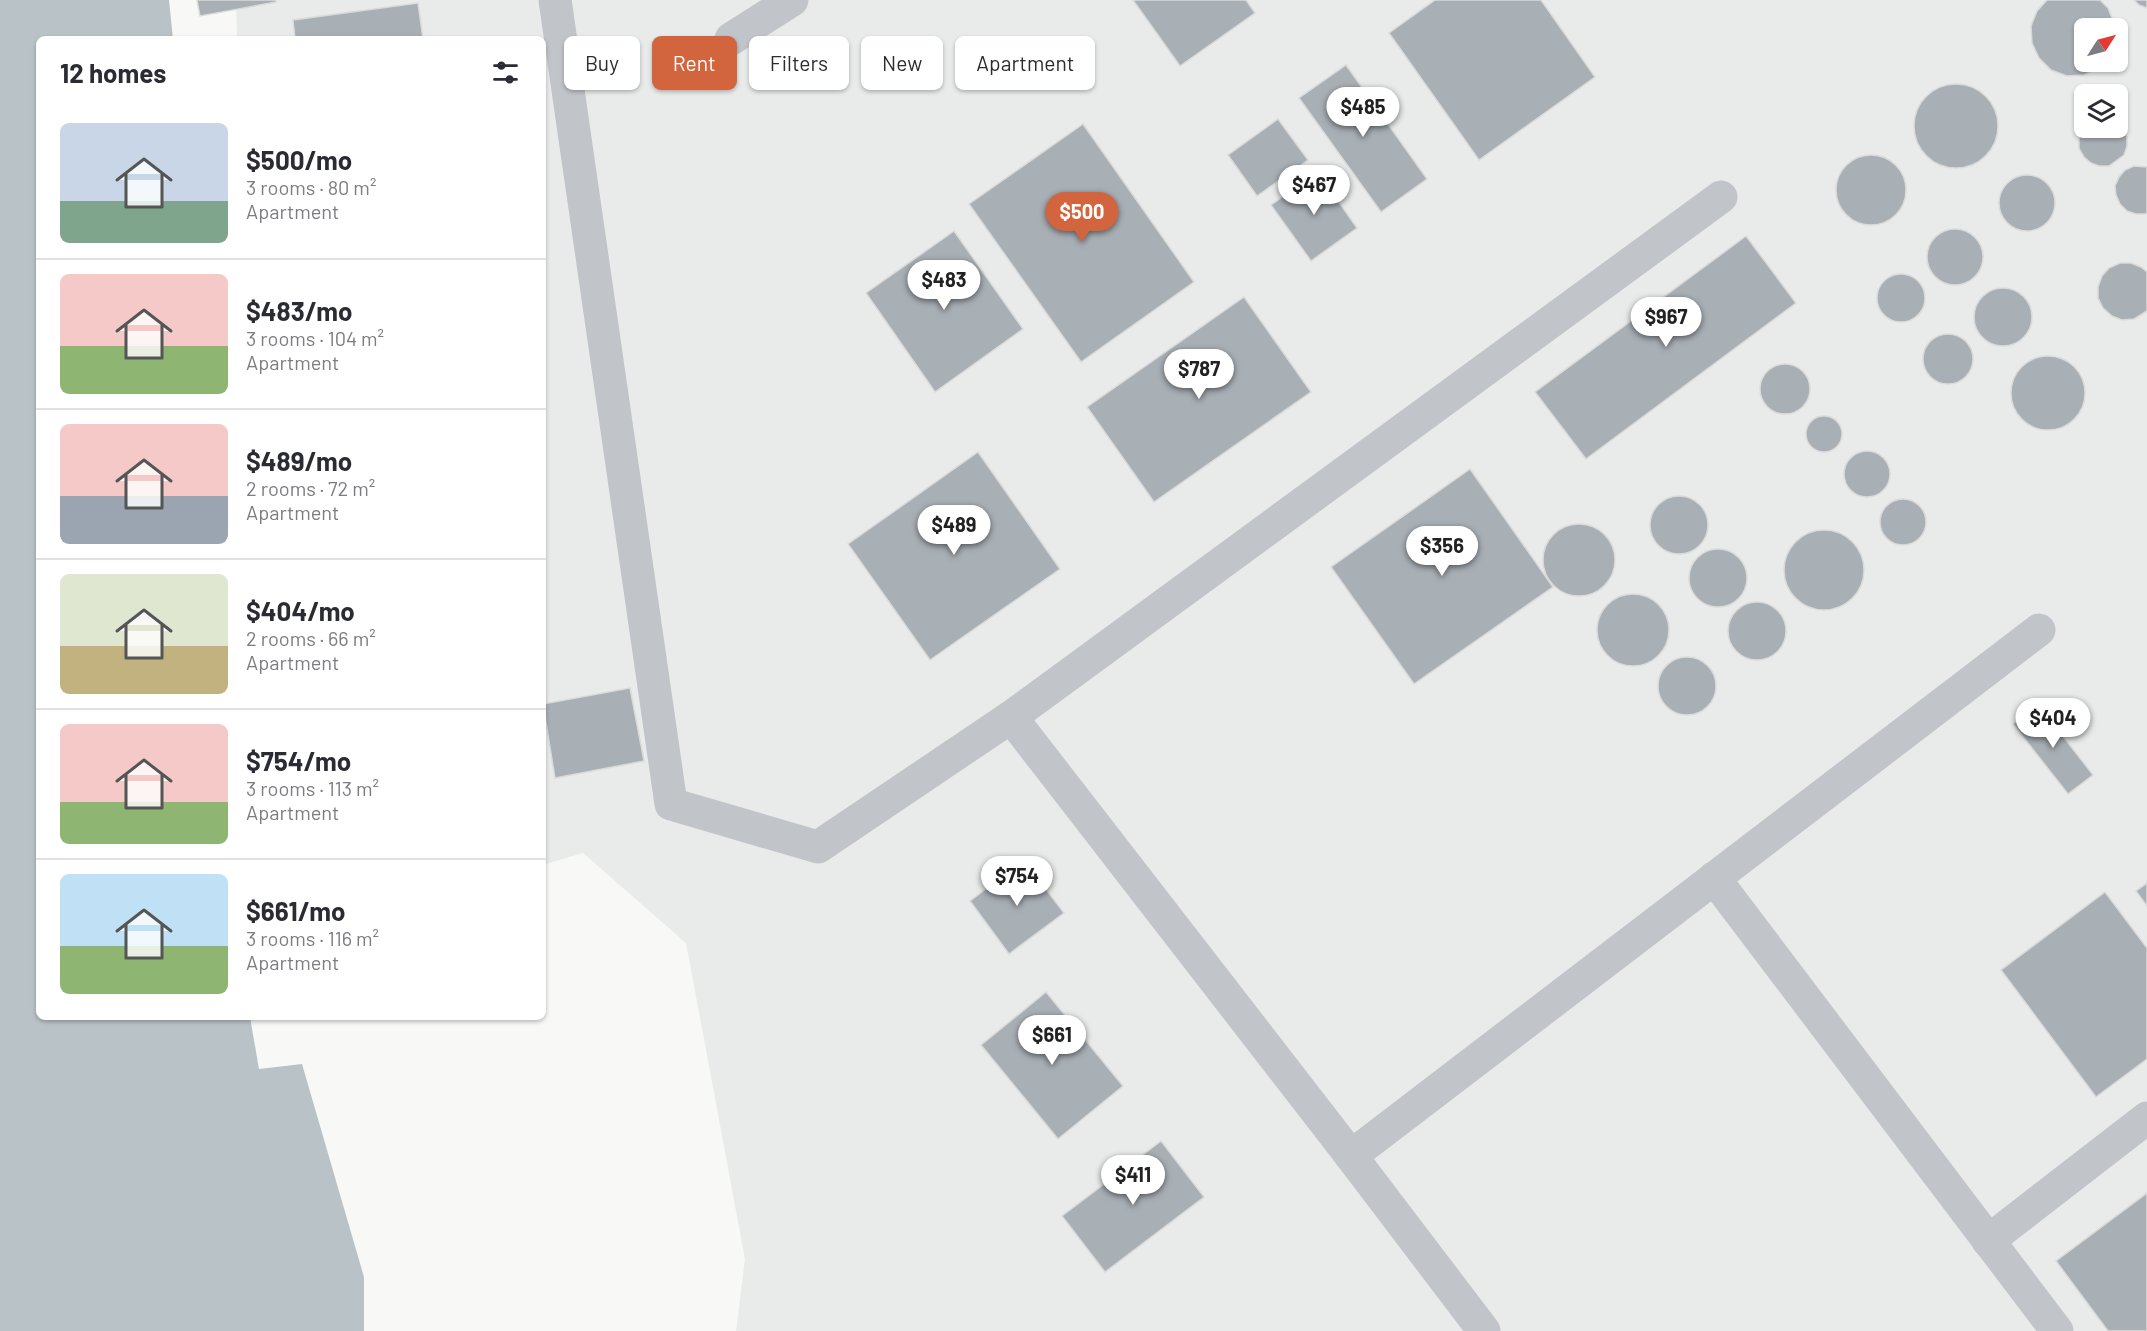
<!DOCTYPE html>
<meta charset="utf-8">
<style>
:root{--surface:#fff;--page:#f2f2f3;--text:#2b2b33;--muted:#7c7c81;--line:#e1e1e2;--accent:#d2653d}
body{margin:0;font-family:Barlow,sans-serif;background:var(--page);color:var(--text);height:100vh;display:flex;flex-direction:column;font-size:22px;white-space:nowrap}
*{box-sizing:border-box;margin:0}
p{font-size:20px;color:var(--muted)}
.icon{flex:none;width:33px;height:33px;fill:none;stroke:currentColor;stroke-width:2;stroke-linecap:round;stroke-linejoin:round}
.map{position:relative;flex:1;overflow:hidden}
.details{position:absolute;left:36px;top:36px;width:510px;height:984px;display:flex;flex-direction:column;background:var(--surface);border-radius:9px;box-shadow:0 2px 4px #0004}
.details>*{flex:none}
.top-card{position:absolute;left:564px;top:36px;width:570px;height:54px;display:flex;gap:12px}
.needle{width:39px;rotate:54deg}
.controls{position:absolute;left:2074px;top:18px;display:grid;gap:12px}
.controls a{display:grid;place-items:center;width:54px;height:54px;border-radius:9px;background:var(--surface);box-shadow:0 2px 4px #0004;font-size:30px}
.price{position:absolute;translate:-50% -51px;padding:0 14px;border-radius:21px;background:#fff;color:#222;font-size:20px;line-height:39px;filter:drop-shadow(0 2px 3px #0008)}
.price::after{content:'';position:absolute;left:50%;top:36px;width:18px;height:14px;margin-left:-9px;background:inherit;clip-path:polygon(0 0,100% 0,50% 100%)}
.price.selected{background:var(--accent);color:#fff}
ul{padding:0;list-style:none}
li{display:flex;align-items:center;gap:18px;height:150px;padding:0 24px}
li+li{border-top:2px solid var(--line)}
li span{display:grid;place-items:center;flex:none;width:168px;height:120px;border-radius:9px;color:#555}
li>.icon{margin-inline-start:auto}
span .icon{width:72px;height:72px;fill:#fffc;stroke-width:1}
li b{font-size:26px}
h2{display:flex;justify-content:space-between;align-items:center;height:72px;padding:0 24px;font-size:26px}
.chip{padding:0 21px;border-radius:9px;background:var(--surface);box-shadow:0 2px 4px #0004;font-size:21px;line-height:54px}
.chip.selected{background:var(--accent);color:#fff}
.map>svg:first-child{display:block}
.built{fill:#e9eaea;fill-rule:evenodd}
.water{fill:#b9c3c7}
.building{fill:#a8afb5;stroke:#dadad9;stroke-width:1.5}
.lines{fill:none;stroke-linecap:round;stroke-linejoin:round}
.minor{stroke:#c1c4c8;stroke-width:33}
</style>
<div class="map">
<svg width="2147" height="1331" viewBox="0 0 2147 1331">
<rect width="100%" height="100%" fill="#f8f9f7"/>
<!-- built -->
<path class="built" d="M236,0h1911v1331h-1411l9,-72 -59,-316 -103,-90 -40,12v-826h-306zM2085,28h33v34h-33zM2085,94h33v34h-33z"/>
<!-- water -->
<polygon class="water" points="0,0 169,0 173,39 39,39 39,1017 250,1017 259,1069 302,1064 364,1277 364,1331 0,1331"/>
<!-- building -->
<g class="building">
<polygon points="197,0 276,0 276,2 200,16"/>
<polygon points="1133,0 1246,0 1255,13 1180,66"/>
<polygon points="1435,0 1541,0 1595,77 1479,160 1389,33"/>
<polygon points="2047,0 2100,0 2108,8 2116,28 2085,28 2085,62 2105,62 2099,68 2084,75 2067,76 2051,70 2039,58 2032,43 2031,26 2037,11"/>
<polygon points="2134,0 2147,0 2147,8 2139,5"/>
<polygon points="418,3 423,39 295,39 293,20"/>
<polygon points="1346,65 1427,179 1381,212 1299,98"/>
<circle cx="1956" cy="126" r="42"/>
<polygon points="1278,119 1308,160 1257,196 1228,155"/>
<polygon points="1083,124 1194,282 1081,362 969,204"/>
<polygon points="2118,124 2123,128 2127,137 2127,146 2124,155 2109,166 2099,166 2091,163 2084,157 2079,148 2079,138 2083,130 2085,127 2118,128"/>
<circle cx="1871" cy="190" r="35"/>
<polygon points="2134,166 2147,167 2147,213 2145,214 2136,214 2127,211 2120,204 2116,195 2115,186 2119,177 2125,170"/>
<polygon points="1318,172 1357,228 1311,261 1271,205"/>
<circle cx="2027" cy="203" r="28"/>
<circle cx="1955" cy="257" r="28"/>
<polygon points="954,231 1023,329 935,392 866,293"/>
<polygon points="1746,236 1796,303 1586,459 1535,392"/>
<polygon points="2120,263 2131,263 2141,267 2147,272 2147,311 2134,319 2122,320 2112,316 2103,308 2098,298 2098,287 2102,276 2109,268"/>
<circle cx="1901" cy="298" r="24"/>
<circle cx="2003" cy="317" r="29"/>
<polygon points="1244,297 1311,392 1154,502 1087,407"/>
<circle cx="1948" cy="359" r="25"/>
<circle cx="2048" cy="393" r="37"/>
<circle cx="1785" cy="389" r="25"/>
<circle cx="1824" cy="434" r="18"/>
<circle cx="1867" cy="474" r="23"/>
<polygon points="978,452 1060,569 930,660 848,544"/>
<polygon points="1470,469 1553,587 1414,684 1331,567"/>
<circle cx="1679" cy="525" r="29"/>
<circle cx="1903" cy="522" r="23"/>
<circle cx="1579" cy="560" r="36"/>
<circle cx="1824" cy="570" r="40"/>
<circle cx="1718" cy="578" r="29"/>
<circle cx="1633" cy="630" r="36"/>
<circle cx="1757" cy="631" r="29"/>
<circle cx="1687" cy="686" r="29"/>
<polygon points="630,688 644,761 555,778 543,704"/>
<polygon points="2038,704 2093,775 2068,794 2013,724"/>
<polygon points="1024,860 1064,913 1009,954 970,901"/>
<polygon points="2147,883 2147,906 2136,891"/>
<polygon points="2105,892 2147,948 2147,1059 2096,1097 2001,970"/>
<polygon points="1046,992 1123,1086 1058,1139 981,1045"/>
<polygon points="1161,1141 1204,1197 1105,1272 1062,1216"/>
<polygon points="2147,1193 2147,1331 2108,1331 2056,1261"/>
</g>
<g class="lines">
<!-- minor -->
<g class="minor">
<polyline points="555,0 671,804 818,847 1011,717 1351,1156 1484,1331"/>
<polyline points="731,39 792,0"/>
<polyline points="1011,717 1721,197"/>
<polyline points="1714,878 2057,1331"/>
<polyline points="1351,1156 2039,630"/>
<polyline points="1988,1241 2147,1118"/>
</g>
</g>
</svg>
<div class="controls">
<a><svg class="needle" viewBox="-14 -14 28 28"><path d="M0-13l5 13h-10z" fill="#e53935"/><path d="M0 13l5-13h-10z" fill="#7c7c81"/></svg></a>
<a><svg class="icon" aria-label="layers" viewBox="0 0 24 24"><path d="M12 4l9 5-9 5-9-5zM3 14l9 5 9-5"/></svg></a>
</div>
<b class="price" style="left:1363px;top:138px">$485</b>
<b class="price" style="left:1314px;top:216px">$467</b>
<b class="price selected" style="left:1082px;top:243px">$500</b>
<b class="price" style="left:944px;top:311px">$483</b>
<b class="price" style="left:1666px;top:348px">$967</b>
<b class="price" style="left:1199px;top:400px">$787</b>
<b class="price" style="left:954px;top:556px">$489</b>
<b class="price" style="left:1442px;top:577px">$356</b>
<b class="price" style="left:2053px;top:749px">$404</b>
<b class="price" style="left:1017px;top:907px">$754</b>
<b class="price" style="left:1052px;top:1066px">$661</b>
<b class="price" style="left:1133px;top:1206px">$411</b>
<div class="top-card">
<a class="chip">Buy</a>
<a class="chip selected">Rent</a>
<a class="chip">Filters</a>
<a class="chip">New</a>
<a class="chip">Apartment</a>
</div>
<section class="details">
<h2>12 homes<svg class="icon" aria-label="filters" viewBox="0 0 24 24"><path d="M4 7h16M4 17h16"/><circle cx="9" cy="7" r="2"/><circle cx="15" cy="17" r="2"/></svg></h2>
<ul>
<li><span style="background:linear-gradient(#c9d6e8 65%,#7fa58c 0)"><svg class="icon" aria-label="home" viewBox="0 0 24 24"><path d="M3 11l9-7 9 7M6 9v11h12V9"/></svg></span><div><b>$500/mo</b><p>3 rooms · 80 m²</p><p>Apartment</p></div></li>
<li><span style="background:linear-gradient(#f6c9c9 60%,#8fb573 0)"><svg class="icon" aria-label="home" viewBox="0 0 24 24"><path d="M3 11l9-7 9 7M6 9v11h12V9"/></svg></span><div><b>$483/mo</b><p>3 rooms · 104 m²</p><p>Apartment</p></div></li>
<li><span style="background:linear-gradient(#f6c9c9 60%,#9aa5b1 0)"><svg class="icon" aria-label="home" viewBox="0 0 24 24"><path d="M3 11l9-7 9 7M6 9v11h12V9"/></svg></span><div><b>$489/mo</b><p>2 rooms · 72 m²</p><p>Apartment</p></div></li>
<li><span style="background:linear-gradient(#dfe7d0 60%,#c2b280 0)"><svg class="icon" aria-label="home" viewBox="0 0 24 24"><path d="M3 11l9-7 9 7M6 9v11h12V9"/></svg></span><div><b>$404/mo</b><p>2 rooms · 66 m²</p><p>Apartment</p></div></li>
<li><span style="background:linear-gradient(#f6c9c9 65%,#8fb573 0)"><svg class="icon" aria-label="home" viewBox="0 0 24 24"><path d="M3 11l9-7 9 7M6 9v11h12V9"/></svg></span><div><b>$754/mo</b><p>3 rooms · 113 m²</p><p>Apartment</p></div></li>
<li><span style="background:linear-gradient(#bfe0f5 60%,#8fb573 0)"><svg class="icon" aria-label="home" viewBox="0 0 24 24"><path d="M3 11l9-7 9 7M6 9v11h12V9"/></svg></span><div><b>$661/mo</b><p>3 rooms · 116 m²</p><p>Apartment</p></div></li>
</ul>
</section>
</div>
